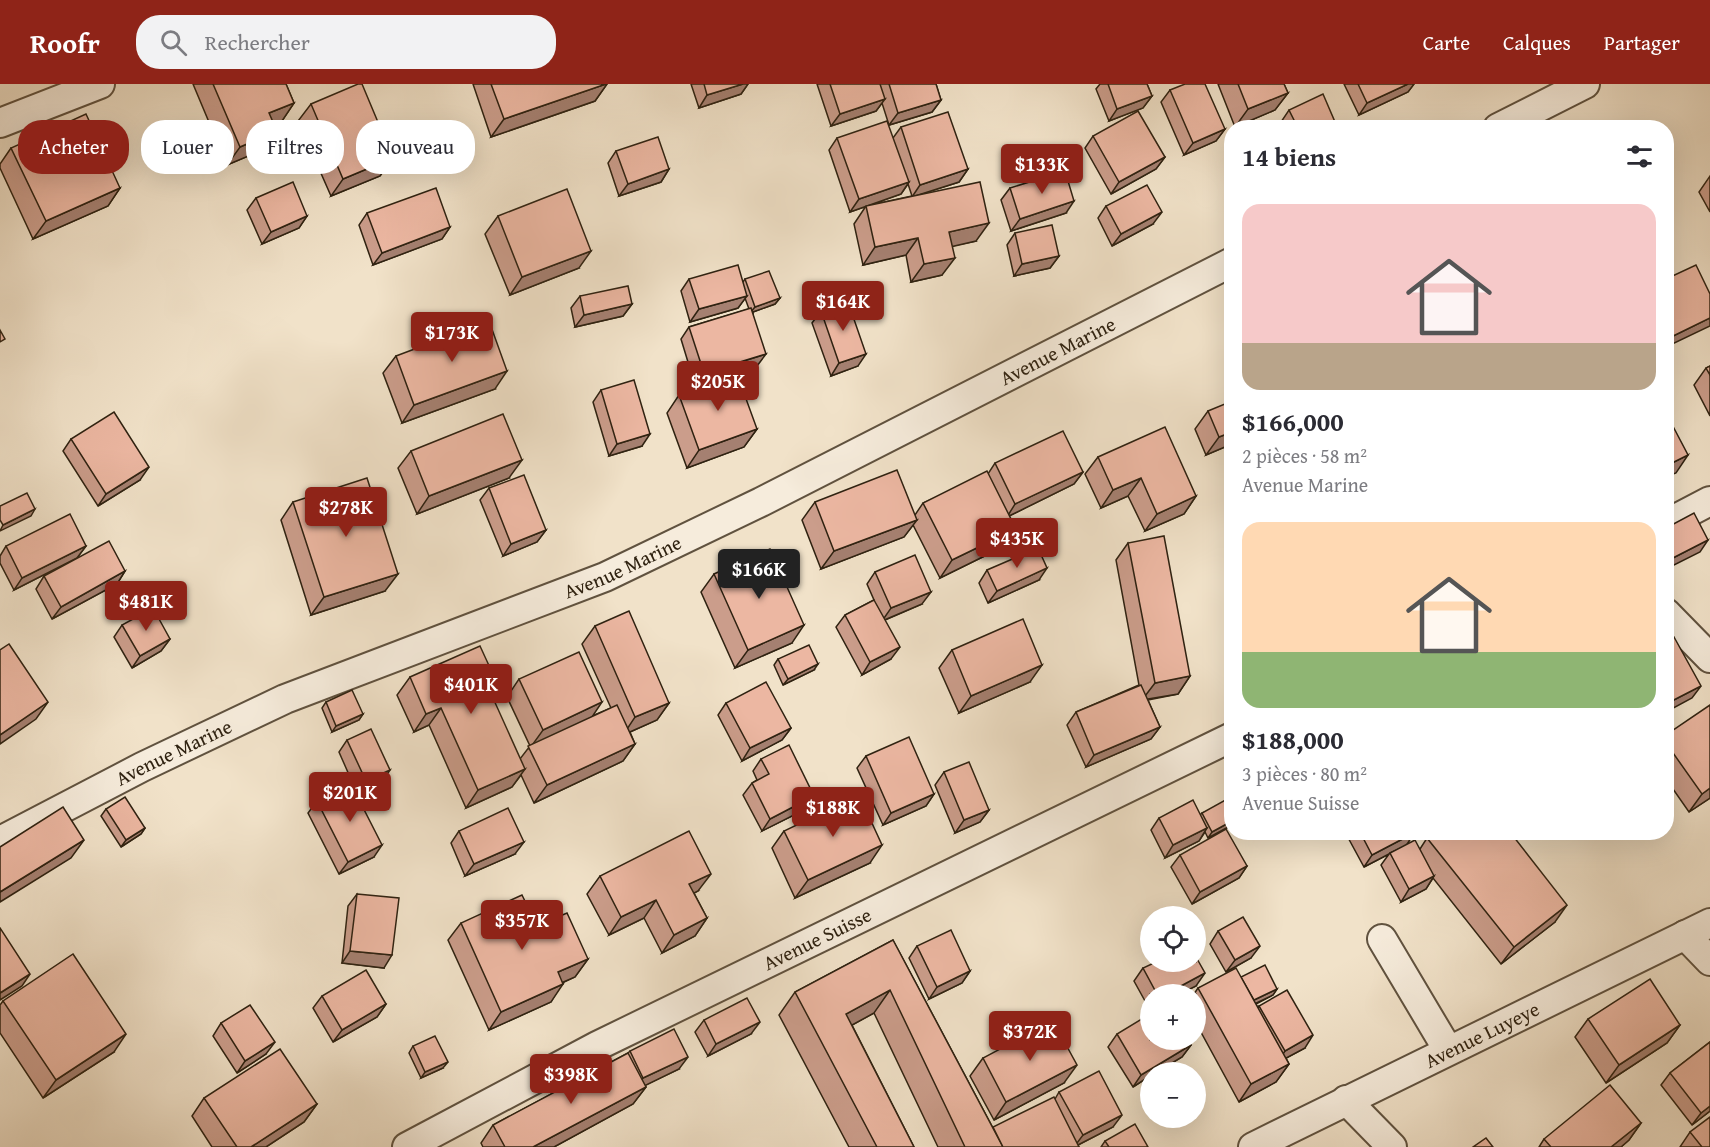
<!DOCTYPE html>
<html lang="fr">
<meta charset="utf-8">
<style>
:root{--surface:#fff;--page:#f2f2f3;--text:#2b2b33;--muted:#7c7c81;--accent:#8f2418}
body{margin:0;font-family:"Gentium Book Plus",serif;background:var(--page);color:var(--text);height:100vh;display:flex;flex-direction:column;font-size:22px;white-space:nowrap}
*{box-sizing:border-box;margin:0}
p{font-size:20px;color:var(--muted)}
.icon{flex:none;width:33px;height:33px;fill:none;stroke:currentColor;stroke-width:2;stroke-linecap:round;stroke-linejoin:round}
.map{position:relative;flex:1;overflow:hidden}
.side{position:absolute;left:1224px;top:36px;width:450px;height:720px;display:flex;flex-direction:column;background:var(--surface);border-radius:24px;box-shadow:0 6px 24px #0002}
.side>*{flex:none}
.top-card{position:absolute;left:18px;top:36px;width:570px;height:54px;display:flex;gap:12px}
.buttons{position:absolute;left:1140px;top:822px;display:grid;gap:12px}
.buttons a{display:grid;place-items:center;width:66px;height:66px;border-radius:50%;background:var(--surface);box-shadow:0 6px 24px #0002;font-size:30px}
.price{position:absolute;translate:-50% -51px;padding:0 14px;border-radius:6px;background:var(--accent);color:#fff;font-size:20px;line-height:39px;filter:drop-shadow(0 2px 3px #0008)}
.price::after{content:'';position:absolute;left:50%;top:36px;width:18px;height:14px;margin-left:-9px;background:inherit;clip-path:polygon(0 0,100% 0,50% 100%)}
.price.active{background:#222;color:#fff}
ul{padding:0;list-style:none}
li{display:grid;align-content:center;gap:12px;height:318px;padding:0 18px}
li span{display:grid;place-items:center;height:186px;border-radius:18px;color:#555}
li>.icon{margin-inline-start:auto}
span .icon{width:108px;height:108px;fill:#fffc;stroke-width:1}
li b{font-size:26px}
h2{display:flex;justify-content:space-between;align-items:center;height:72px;padding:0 18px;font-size:26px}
.tag{padding:0 21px;border-radius:24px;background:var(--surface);box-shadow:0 6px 24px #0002;font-size:21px;line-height:54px}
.tag.active{background:var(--accent);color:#fff}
header{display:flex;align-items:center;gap:36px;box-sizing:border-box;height:84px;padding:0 30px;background:var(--accent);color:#fff}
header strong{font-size:28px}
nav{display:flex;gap:33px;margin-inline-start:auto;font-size:21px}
.search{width:420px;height:54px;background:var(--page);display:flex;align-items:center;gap:15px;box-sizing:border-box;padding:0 21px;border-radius:24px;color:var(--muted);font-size:22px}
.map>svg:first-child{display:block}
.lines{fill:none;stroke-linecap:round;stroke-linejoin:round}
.minor-casing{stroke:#60523f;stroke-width:32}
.minor{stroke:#f6ecdc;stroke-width:28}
.wall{fill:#cb9d8b;stroke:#2f2211;stroke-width:1.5}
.shaded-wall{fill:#a58071;stroke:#2f2211;stroke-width:1.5}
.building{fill:#ecb7a2;stroke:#2f2211;stroke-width:1.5}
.labels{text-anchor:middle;stroke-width:4.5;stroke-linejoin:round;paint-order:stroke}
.street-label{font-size:20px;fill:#2f2211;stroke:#f6ecdc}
</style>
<header>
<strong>Roofr</strong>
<div class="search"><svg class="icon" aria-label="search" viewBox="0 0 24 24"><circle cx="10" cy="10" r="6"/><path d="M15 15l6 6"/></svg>Rechercher</div>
<nav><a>Carte</a><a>Calques</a><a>Partager</a></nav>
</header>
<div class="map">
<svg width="1710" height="1063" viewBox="0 0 1710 1063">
<rect width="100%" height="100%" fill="#f1e2c9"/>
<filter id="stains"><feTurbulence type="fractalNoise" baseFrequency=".00333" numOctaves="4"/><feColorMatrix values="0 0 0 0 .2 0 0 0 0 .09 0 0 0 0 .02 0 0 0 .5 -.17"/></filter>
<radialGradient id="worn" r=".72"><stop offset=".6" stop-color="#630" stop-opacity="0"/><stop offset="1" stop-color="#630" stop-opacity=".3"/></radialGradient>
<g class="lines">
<defs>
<g id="minor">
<polyline points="0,39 100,0"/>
<polyline points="1498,44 1585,0"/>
<polyline points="1666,440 1710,417"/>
<polyline points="1666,529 1710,574"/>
<path id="s1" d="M0,757l142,-74 143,-68 320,-122 156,-75 471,-240"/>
<polyline points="1685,851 1710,877"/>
<polyline points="1382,855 1448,966"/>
<polyline points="1346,1016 1392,1063"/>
<path id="s2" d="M407,1063l190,-101 635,-309"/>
<path id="s3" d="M1253,1063l457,-224"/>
</g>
</defs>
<!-- minor casing -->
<use href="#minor" class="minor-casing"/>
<!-- minor -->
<use href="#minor" class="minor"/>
</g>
<!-- wall -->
<g class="wall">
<polygon points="193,0 286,0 294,19 282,37 274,40 277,47 265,65 227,81"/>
<polygon points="473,0 607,0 595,17 491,53"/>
<polygon points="691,0 748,0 741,10 699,24"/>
<polygon points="817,0 936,0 941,16 932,28 889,41 882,19 876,27 831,42"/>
<polygon points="1100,0 1147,0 1152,12 1143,24 1109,37 1096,5"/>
<polygon points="1218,0 1284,0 1288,9 1275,26 1235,43"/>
<polygon points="1344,0 1414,0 1408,8 1359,31"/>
<polygon points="1170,6 1225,45 1216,57 1184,71 1161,18"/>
<polygon points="311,20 393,74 380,92 331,112 298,37"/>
<polygon points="1289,26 1335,38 1331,44 1284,44 1281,38"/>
<polygon points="901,43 968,85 959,98 915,112 976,157 952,162 942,191 911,198 906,171 863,181 854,140 866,122 912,112 908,100 901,110 850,128 829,66 837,54 893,54"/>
<polygon points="1093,52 1165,73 1156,85 1111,110 1085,64"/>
<polygon points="11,64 120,104 108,122 33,155 0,84 0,80"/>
<polygon points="616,67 669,85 661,98 619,112 608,79"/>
<polygon points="1710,92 1710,128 1699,108"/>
<polygon points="1010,104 1066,129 1011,147 1001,116"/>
<polygon points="256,114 307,132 299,144 262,160 247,126"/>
<polygon points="1106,122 1153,140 1112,162 1098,134"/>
<polygon points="367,129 450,143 442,155 373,181 359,141"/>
<polygon points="498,132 579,184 510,211 485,150"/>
<polygon points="1015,149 1059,172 1050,184 1014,192 1007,161"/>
<polygon points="689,195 743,198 745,195 780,214 775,220 753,228 757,282 695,301 681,255 689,243 749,225 745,214 738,224 690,238 681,207"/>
<polygon points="580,212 632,220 623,232 575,243 571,224"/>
<polygon points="821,227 858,282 831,292 812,239"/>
<polygon points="396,272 495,305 402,339 383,289"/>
<polygon points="1710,282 1710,332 1694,301 1706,284"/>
<polygon points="601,306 642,362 609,372 593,318"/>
<polygon points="679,311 757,345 744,363 687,384 667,329"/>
<polygon points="1208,327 1232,360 1206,371 1195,345"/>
<polygon points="71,355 140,396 98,422 63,367"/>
<polygon points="411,367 509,394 417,430 398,384"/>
<polygon points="1098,373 1196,412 1184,430 1145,447 1128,412 1101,424 1085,390"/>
<polygon points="995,379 1083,388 1074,400 1009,432 1003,463 940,494 913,441 904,453 821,485 802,436 815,418 915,431 923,419 988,390"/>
<polygon points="489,404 546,446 537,458 503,472 480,416"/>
<polygon points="293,418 385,507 311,531 281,436"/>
<polygon points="1128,459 1190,592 1178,610 1148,616 1160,643 1151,655 1086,683 1067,641 1076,628 1139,601 1116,476"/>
<polygon points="6,462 86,462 77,474 14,506 0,479 0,472"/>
<polygon points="987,486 1039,496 988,519 979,499"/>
<polygon points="125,487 117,500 52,535 36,505 44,492"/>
<polygon points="875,488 922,520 885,536 891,575 862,591 836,543 845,531 874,516 867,500"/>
<polygon points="714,490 792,559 735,584 701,508"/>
<polygon points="122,541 170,555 161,567 132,584 114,553"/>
<polygon points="595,542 669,619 657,636 630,648 635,660 623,677 534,719 521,691 512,703 466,724 429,641 414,648 397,611 410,593 520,675 530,662 507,613 519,595 592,632 611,624 582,560"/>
<polygon points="952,566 1030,598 959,629 939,584"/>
<polygon points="778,575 814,586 783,601 774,581"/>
<polygon points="326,618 363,630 359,636 332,648 322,624"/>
<polygon points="726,619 791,644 782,656 742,677 718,631"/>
<polygon points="1666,651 1710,714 1689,728 1666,695"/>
<polygon points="347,656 382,698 357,709 339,668"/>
<polygon points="866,672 934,710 926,722 883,741 857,684"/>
<polygon points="761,675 806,725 762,747 743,711 752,699 757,696 753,687"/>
<polygon points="944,688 989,726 980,738 955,749 935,701"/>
<polygon points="317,717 374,773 339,790 308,729"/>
<polygon points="1232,720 1232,741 1208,754 1205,748 1199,757 1165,774 1151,746 1159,734 1200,731 1202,729"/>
<polygon points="106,725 145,744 141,750 121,763 101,732"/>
<polygon points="459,747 515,770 465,792 451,759"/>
<polygon points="784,747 870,779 795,814 772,764"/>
<polygon points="1345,748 1414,748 1414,749 1407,760 1420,765 1427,754 1555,838 1501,880 1433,794 1426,805 1401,818 1381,781 1389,770 1364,783"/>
<polygon points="1585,748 1596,748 1588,753"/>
<polygon points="1180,771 1247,782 1239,794 1192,820 1171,783"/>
<polygon points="600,792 698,807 694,809 707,834 695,852 662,869 644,834 609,851 587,810"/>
<polygon points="357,810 384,884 342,879 348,822"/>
<polygon points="461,839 537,842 588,875 575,893 562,899 551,918 489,946 448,856"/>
<polygon points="1218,847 1251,874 1226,888 1210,860"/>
<polygon points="893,856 993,1044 1055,1015 1059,1008 1113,1043 1078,1061 1079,1063 938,1063 874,929 852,941 914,1063 849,1063 779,931 795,908"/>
<polygon points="917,862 970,887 962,899 929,915 909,874"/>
<polygon points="1143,884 1196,902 1180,910 1150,910 1150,926 1134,897"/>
<polygon points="1241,893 1277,905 1273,911 1256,920 1258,924 1259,922 1305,964 1286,974 1289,980 1276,998 1239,1018 1196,939 1196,910 1194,910 1198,904"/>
<polygon points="322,912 386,920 377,933 333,958 313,924"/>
<polygon points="3,917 114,968 43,1014 0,949 0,921"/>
<polygon points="1588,935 1680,941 1667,959 1606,999 1575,953"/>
<polygon points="704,936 751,950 708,972 695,948"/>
<polygon points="221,939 266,970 237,989 213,952"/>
<polygon points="1117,950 1191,961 1182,973 1157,988 1150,988 1150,992 1133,1003 1108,963"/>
<polygon points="1710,958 1710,1027 1692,1041 1661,1001 1670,989"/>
<polygon points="413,962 443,984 421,994 409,969"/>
<polygon points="630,967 679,985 645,1001 646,1003 633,1020 554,1063 483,1063 481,1059 493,1041 628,969"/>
<polygon points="983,974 1064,999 994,1036 970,992"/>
<polygon points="204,1014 317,1020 304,1038 266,1063 212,1063 192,1032"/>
<polygon points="1641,1039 1629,1056 1621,1063 1539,1063 1544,1055"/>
<polygon points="1690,1048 1710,1063 1680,1063"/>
<polygon points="1105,1057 1148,1063 1101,1063"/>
</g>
<!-- shaded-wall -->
<g class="shaded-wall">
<polygon points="606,0 607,0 595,17 491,53 504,35"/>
<polygon points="743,0 748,0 741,10 699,24 707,11"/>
<polygon points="1408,0 1414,0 1408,8 1359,31 1367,19"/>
<polygon points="1288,9 1275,26 1235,43 1248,25"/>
<polygon points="1152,12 1143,24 1109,37 1117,25"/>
<polygon points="885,15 876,27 831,42 840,30"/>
<polygon points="941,16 932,28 889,41 898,29"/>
<polygon points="294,19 282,37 257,47 269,29"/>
<polygon points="1335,38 1331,44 1323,44"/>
<polygon points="1225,45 1216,57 1184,71 1193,59"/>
<polygon points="277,47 265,65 227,81 240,63"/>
<polygon points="1165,73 1156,85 1111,110 1119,98"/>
<polygon points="393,74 380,92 331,112 343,95"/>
<polygon points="669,85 661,98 619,112 628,100"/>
<polygon points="968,85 959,98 912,113 920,101"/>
<polygon points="909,98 901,110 850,128 859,115"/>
<polygon points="120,104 108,122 33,155 46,137"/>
<polygon points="1074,117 1066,129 1011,147 1020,135"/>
<polygon points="1162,128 1153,140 1112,162 1121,150"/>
<polygon points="307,132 299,144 262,160 271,148"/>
<polygon points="989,139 976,157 937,166 949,148"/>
<polygon points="450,143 442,155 373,181 382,169"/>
<polygon points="918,154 906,171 863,181 875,163"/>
<polygon points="591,167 579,184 510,211 522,193"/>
<polygon points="1059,172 1050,184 1014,192 1022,180"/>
<polygon points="955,174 942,191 911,198 924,180"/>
<polygon points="747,212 738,224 690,238 699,225"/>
<polygon points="780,214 775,220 750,229 755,223"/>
<polygon points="632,220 623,232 575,243 584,231"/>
<polygon points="1710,234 1710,242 1666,263 1667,255"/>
<polygon points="766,270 757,282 695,301 704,289"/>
<polygon points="866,270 858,282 831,292 839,279"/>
<polygon points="507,287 495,305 402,339 414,321"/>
<polygon points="757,345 744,363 687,384 699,366"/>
<polygon points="1232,348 1232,360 1206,371 1219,353"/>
<polygon points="650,350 642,362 609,372 617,360"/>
<polygon points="1688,371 1676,389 1666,393 1666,382"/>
<polygon points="522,376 509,394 417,430 429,412"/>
<polygon points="149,383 140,396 98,422 106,410"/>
<polygon points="1083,388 1074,400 1007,433 1015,420"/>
<polygon points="1141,394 1128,412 1101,424 1113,406"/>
<polygon points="1196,412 1184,430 1145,447 1157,430"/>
<polygon points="35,425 31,432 0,447 3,441"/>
<polygon points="917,436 904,453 821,485 834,467"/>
<polygon points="1016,445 1003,463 940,494 952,476"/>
<polygon points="546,446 537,458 503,472 511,460"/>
<polygon points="1708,456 1700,468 1666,485 1666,480 1669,476"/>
<polygon points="86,462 77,474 14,506 22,494"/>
<polygon points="1047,484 1039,496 988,519 997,507"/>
<polygon points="125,487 117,500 52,535 61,523"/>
<polygon points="398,490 385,507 311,531 324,513"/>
<polygon points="931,508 922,520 882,537 891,524"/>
<polygon points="804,541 792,559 735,584 748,566"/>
<polygon points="170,555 161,567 132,584 140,572"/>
<polygon points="900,563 891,575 862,591 870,578"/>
<polygon points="818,580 814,586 783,601 788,595"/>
<polygon points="1042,581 1030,598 959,629 971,612"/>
<polygon points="1190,592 1178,610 1142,616 1155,599"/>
<polygon points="497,599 485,617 488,603"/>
<polygon points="1701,602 1692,614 1666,628 1666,620"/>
<polygon points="48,618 36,635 0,660 0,651"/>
<polygon points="602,618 590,636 530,664 543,646"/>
<polygon points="669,619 657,636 623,651 635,633"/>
<polygon points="441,624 429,641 414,648 426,630"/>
<polygon points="363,630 359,636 332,648 336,642"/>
<polygon points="1160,643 1151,655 1086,683 1094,671"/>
<polygon points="791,644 782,656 742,677 750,664"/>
<polygon points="635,660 623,677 534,719 547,701"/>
<polygon points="525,685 512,703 466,724 478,706"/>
<polygon points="390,686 382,698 357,709 366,697"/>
<polygon points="1710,704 1710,714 1689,728 1702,710"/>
<polygon points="934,710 926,722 883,741 891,729"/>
<polygon points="814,712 806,725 762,747 770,735"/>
<polygon points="989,726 980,738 955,749 964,736"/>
<polygon points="1232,737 1232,741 1208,754 1212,748"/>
<polygon points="145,744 141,750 121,763 126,756"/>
<polygon points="1207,744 1199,757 1165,774 1173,761"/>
<polygon points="1414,749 1406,762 1390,769 1389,770 1364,783 1372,771"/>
<polygon points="84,756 71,774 0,818 0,808"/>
<polygon points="524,758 515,770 465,792 474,780"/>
<polygon points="382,761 374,773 339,790 348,778"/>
<polygon points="882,761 870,779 795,814 808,796"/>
<polygon points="1247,782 1239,794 1192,820 1200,808"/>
<polygon points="711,790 698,807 677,818 689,800"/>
<polygon points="1434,792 1426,805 1401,818 1409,805"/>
<polygon points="656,816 644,834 609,851 621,833"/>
<polygon points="1567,821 1555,838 1501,880 1514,863"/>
<polygon points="707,834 695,852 662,869 674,851"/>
<polygon points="1260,862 1251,874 1226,888 1235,876"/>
<polygon points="350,867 392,871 384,884 342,879"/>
<polygon points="588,875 575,893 545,906 558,888"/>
<polygon points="970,887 962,899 929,915 937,903"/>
<polygon points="1205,889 1196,902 1180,910 1166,910"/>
<polygon points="30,890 22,902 0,916 0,909"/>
<polygon points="563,900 551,918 489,946 501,928"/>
<polygon points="1277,905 1273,911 1246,924 1250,918"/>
<polygon points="890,906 874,929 830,953 846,930"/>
<polygon points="386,920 377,933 333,958 342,946"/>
<polygon points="760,938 751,950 708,972 716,960"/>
<polygon points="1680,941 1667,959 1606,999 1619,981"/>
<polygon points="126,950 114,968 43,1014 56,996"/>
<polygon points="1313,951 1305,964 1277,979 1285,967"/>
<polygon points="275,958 266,970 237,989 245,977"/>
<polygon points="1191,961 1182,973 1157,988 1150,988 1150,992 1133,1003 1141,991"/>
<polygon points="688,973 679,985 634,1007 643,994"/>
<polygon points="448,978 443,984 421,994 425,988"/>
<polygon points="1289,980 1276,998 1239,1018 1251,1000"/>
<polygon points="1077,981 1064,999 994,1036 1006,1018"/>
<polygon points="646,1003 633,1020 554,1063 533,1063"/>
<polygon points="317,1020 304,1038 266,1063 251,1063"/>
<polygon points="1710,1022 1710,1027 1692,1041 1701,1029"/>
<polygon points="1122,1031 1113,1043 1074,1063 1083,1051"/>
<polygon points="1641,1039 1629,1056 1621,1063 1611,1063"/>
</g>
<!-- building -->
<g class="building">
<polygon points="213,0 286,0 294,19 269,29 277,47 240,63"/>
<polygon points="358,0 362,0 393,74 343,95 311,20"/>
<polygon points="491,0 606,0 504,35"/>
<polygon points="704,0 743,0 707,11"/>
<polygon points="830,0 880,0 885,15 840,30"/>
<polygon points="889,0 936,0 941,16 898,29"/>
<polygon points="1108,0 1147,0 1152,12 1117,25"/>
<polygon points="1185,0 1205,0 1225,45 1193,59 1170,6"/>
<polygon points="1238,0 1284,0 1288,9 1248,25"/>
<polygon points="1358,0 1408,0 1367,19"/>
<polygon points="1323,10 1335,38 1323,44 1298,44 1289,26"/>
<polygon points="1138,27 1165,73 1119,98 1093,52"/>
<polygon points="948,28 968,85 920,101 901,43"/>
<polygon points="86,30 120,104 46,137 11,64"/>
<polygon points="887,37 909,98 859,115 837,54"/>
<polygon points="658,53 669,85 628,100 616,67"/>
<polygon points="1065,87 1074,117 1020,135 1010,104"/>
<polygon points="293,98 307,132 271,148 256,114"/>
<polygon points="980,98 989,139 949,148 955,174 924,180 918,154 875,163 866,122"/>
<polygon points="1147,101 1162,128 1121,150 1106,122"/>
<polygon points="436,104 450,143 382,169 367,129"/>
<polygon points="567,105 591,167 522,193 498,132"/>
<polygon points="1052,141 1059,172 1022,180 1015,149"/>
<polygon points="738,181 747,212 699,225 689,195"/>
<polygon points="1696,181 1710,210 1710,234 1667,255 1666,195"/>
<polygon points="769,187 780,214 755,223 745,195"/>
<polygon points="628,202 632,220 584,231 580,212"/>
<polygon points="848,218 866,270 839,279 821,227"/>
<polygon points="751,224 766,270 704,289 689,243"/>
<polygon points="489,237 507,287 414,321 396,272"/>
<polygon points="0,246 5,255 0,258"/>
<polygon points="1710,282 1710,291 1706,284"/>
<polygon points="737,290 757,345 699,366 679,311"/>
<polygon points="634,296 650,350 617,360 601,306"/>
<polygon points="1232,317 1232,348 1219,353 1208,327"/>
<polygon points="114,328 149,383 106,410 71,355"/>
<polygon points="1666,329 1688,371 1666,382"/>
<polygon points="503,330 522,376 429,412 411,367"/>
<polygon points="1165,343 1196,412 1157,430 1141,394 1113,406 1098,373"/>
<polygon points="1063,347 1083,388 1015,420 995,379"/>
<polygon points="897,386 917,436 834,467 815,418"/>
<polygon points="987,387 1016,445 952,476 923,419"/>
<polygon points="524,391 546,446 511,460 489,404"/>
<polygon points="367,394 398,490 324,513 293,418"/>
<polygon points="27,409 35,425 3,441 0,436 0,422"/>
<polygon points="1694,429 1708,456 1669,476 1666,472 1666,444"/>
<polygon points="70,430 86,462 22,494 6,462"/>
<polygon points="1164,452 1190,592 1155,599 1128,459"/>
<polygon points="109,457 125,487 61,523 44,492"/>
<polygon points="1038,464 1047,484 997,507 987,486"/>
<polygon points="770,465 804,541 748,566 714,490"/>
<polygon points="915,471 931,508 891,524 875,488"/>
<polygon points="874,516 900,563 870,578 845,531"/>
<polygon points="153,524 170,555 140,572 122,541"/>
<polygon points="629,527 669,619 635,633 595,542"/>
<polygon points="1023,535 1042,581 971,612 952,566"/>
<polygon points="1674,553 1701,602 1666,620 1666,557"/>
<polygon points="9,560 48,618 0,651 0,566"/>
<polygon points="809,561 818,580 788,595 778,575"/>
<polygon points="480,562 497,599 488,603 525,685 478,706 441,624 426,630 410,593"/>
<polygon points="579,568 602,618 543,646 519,595"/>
<polygon points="766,598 791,644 750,664 726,619"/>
<polygon points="1141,601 1160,643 1094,671 1076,628"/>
<polygon points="352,606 363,630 336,642 326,618"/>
<polygon points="617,621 635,660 547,701 528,662"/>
<polygon points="1710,621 1710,704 1702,710 1666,659 1666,651"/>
<polygon points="371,645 390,686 366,697 347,656"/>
<polygon points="909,653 934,710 891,729 866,672"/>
<polygon points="789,661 814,712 770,735 752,699 769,690 761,675"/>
<polygon points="969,678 989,726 964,736 944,688"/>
<polygon points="351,700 382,761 348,778 317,717"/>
<polygon points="859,711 882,761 808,796 784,747"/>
<polygon points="125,713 145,744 126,756 106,725"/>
<polygon points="1229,714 1232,720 1232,737 1212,748 1202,729"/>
<polygon points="1193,716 1207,744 1173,761 1159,734"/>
<polygon points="63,723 84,756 0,808 0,763"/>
<polygon points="508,724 524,758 474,780 459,747"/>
<polygon points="1226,745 1247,782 1200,808 1180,771"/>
<polygon points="689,747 711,790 689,800 707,834 674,851 656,816 621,833 600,792"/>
<polygon points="1360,748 1414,748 1414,749 1372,771"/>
<polygon points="1434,748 1510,748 1567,821 1514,863 1427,754"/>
<polygon points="1415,756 1434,792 1409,805 1390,769"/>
<polygon points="357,810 399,814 392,871 350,867"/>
<polygon points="522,811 537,842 567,829 588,875 558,888 563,900 501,928 461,839"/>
<polygon points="1243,833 1260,862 1235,876 1218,847"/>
<polygon points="0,844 30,890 0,909"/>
<polygon points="951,846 970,887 937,903 917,862"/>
<polygon points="893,856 1003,1063 965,1063 890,906 846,930 914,1063 877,1063 795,908"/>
<polygon points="73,870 126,950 56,996 3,917"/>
<polygon points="1196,873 1205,889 1166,910 1157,910 1143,884 1156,878 1196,878"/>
<polygon points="1265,881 1277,905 1254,916 1241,893"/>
<polygon points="1236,884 1289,980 1251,1000 1198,904"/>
<polygon points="366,886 386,920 342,946 322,912"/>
<polygon points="1650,895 1680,941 1619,981 1588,935"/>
<polygon points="1287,906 1313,951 1285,967 1259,922"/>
<polygon points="747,914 760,938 716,960 704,936"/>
<polygon points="250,921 275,958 245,977 221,939"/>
<polygon points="1150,930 1150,956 1187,956 1191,961 1141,991 1117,950"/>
<polygon points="1053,937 1077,981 1006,1018 983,974"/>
<polygon points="674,945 688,973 643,994 630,967"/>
<polygon points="435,952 448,978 425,988 413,962"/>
<polygon points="1710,958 1710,1022 1701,1029 1670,989"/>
<polygon points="280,965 317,1020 251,1063 237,1063 204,1014"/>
<polygon points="628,969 646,1003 533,1063 505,1063 493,1041"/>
<polygon points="1099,987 1122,1031 1083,1051 1059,1008"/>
<polygon points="1610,1001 1641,1039 1611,1063 1551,1063 1544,1055"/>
<polygon points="1054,1013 1079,1063 1003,1063 993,1043"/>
<polygon points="1710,1033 1710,1063 1702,1063 1690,1048"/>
<polygon points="1135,1040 1148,1063 1109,1063 1105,1057"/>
<polygon points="1486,1054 1493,1063 1473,1063"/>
</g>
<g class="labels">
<!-- street labels -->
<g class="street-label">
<text dy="7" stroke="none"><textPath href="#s1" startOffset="1167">Avenue Marine</textPath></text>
<text dy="7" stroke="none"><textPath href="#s1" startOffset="681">Avenue Marine</textPath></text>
<text dy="7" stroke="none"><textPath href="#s1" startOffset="195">Avenue Marine</textPath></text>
<text dy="7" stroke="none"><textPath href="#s2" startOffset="460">Avenue Suisse</textPath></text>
<text dy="7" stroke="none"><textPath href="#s3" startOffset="255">Avenue Luyeye</textPath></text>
</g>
</g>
<rect width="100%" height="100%" filter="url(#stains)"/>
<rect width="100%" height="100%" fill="url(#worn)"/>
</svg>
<div class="buttons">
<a><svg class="icon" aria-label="locate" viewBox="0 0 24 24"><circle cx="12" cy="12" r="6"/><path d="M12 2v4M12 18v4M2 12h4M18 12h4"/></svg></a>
<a>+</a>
<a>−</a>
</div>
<b class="price" style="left:1042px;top:111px">$133K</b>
<b class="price" style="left:843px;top:248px">$164K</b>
<b class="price" style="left:452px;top:279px">$173K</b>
<b class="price" style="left:718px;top:328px">$205K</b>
<b class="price" style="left:346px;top:454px">$278K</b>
<b class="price" style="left:1017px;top:485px">$435K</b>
<b class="price active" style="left:759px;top:516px">$166K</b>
<b class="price" style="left:146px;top:548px">$481K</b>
<b class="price" style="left:471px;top:631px">$401K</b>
<b class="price" style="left:350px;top:739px">$201K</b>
<b class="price" style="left:833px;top:754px">$188K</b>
<b class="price" style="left:522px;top:867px">$357K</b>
<b class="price" style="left:1030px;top:978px">$372K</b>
<b class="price" style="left:571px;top:1021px">$398K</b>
<div class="top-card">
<a class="tag active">Acheter</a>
<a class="tag">Louer</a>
<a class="tag">Filtres</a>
<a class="tag">Nouveau</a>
</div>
<section class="side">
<h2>14 biens<svg class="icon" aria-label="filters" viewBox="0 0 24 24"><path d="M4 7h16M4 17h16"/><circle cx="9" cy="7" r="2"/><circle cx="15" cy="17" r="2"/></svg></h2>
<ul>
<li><span style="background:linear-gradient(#f6c9c9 75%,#b9a48a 0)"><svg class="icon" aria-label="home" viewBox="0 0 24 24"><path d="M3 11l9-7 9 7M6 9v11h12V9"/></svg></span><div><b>$166,000</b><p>2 pièces · 58 m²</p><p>Avenue Marine</p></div></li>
<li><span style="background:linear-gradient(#ffd9b3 70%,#8fb573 0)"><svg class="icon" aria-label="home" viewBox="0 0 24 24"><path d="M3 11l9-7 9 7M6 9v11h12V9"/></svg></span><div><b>$188,000</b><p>3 pièces · 80 m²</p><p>Avenue Suisse</p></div></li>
</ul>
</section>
</div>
